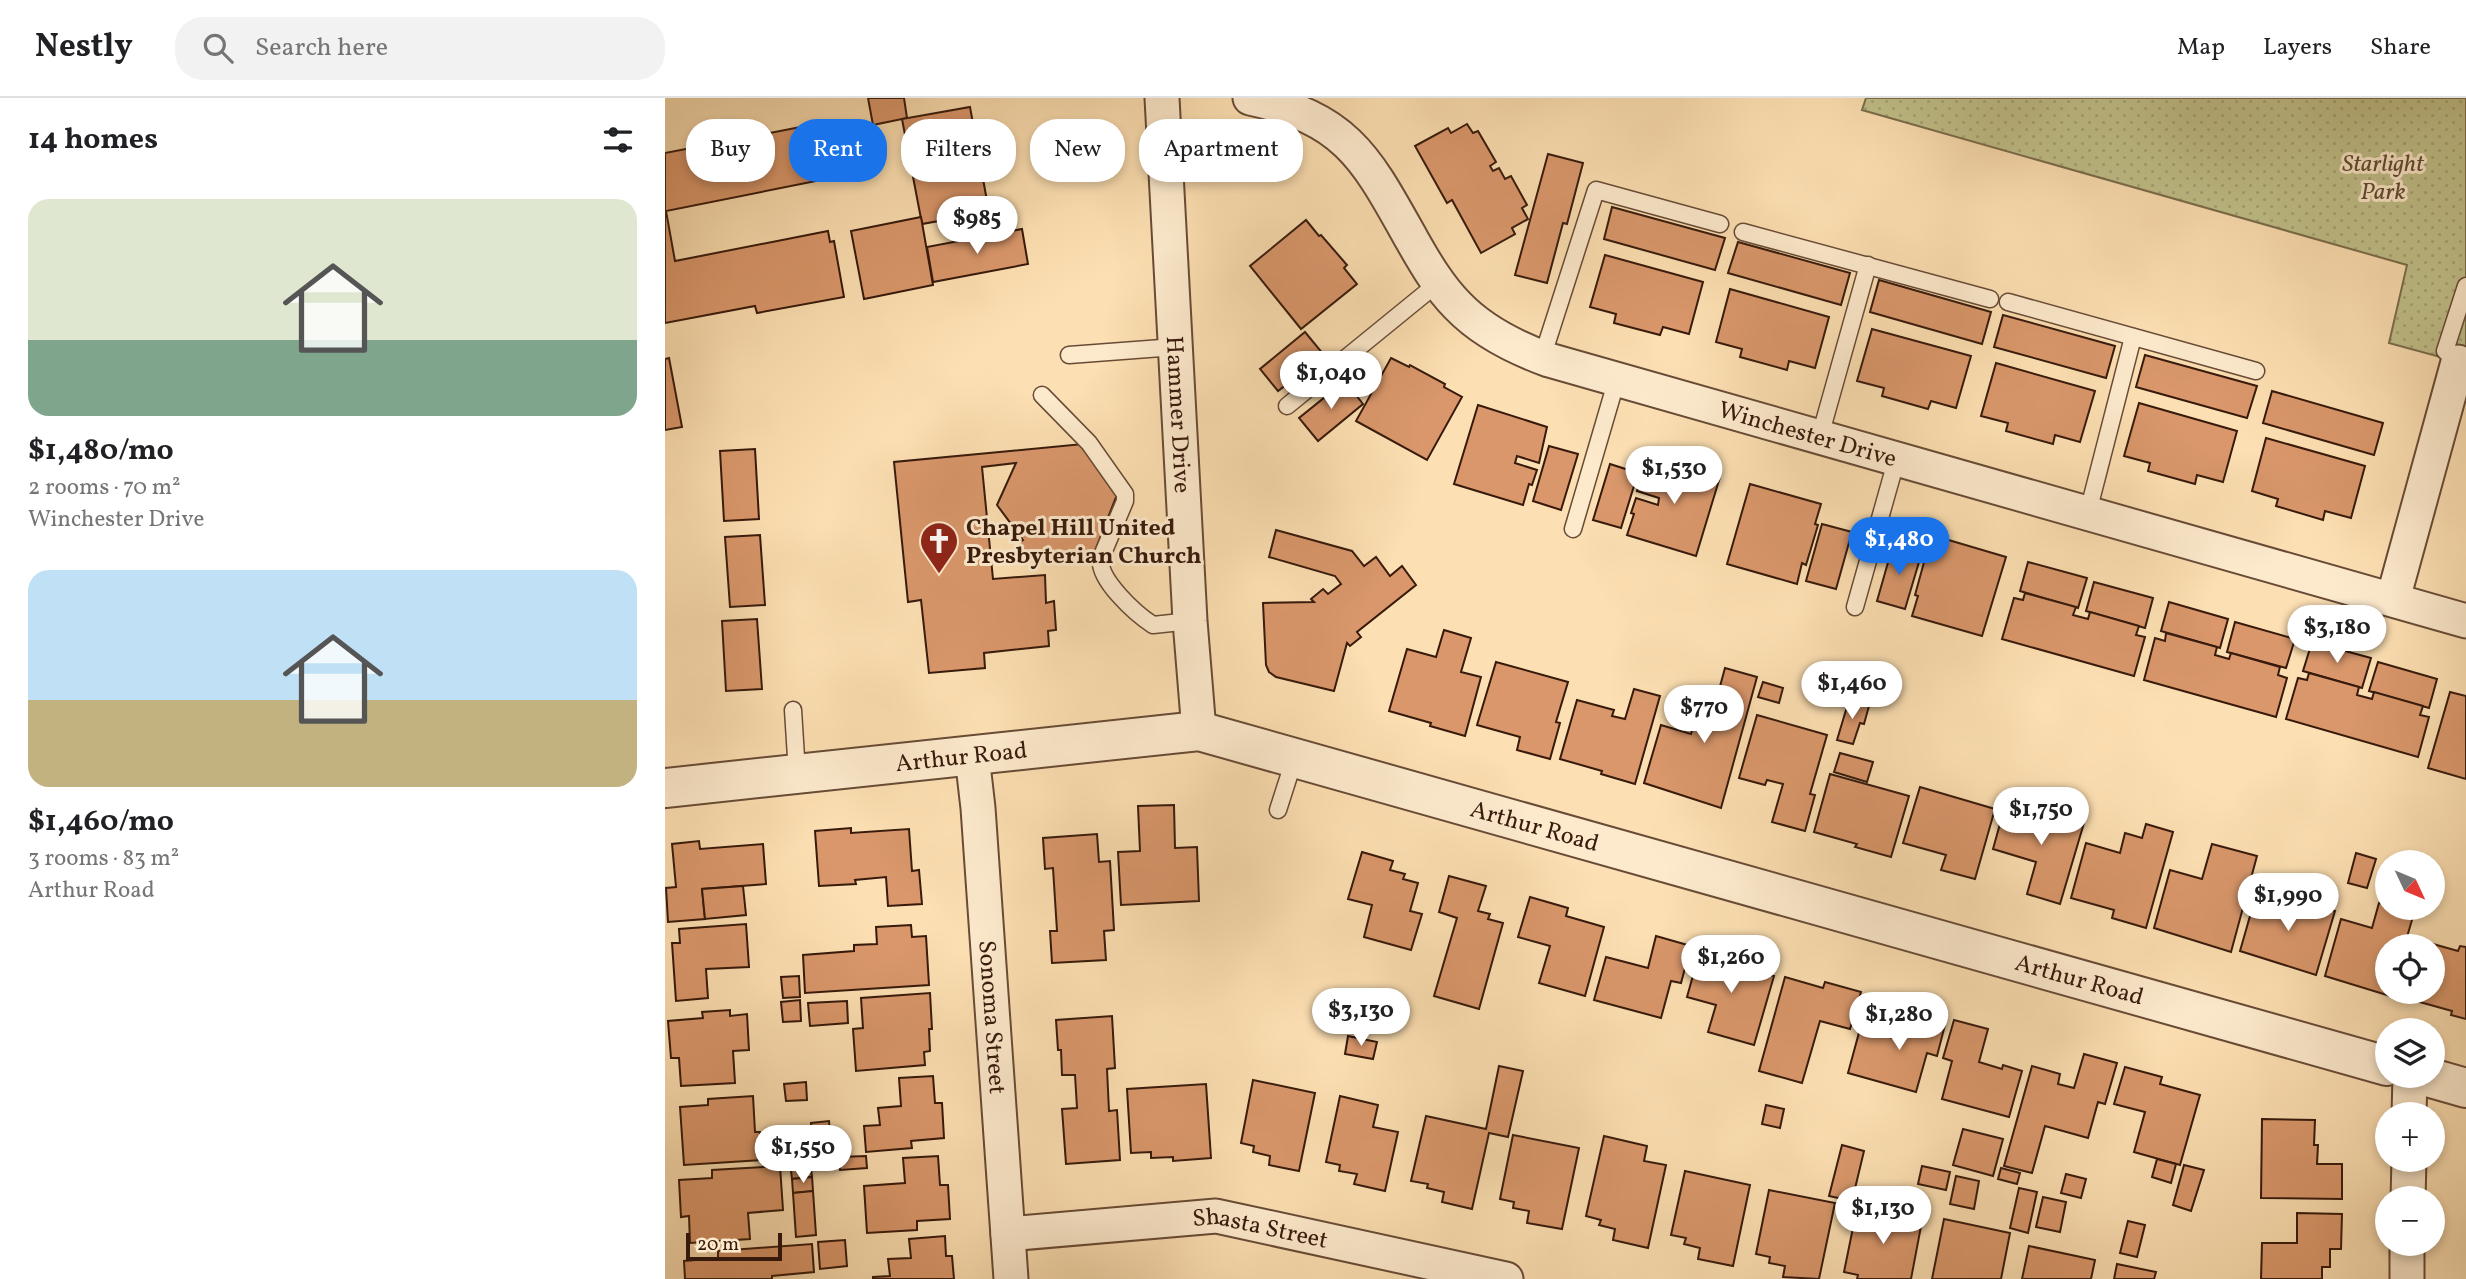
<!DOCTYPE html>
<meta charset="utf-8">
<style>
:root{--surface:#fff;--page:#f2f2f2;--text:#202124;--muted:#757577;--line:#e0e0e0;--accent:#1a73e8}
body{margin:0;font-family:Vollkorn,serif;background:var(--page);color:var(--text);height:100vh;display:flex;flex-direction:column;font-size:26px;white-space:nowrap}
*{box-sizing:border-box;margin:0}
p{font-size:23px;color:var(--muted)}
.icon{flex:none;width:38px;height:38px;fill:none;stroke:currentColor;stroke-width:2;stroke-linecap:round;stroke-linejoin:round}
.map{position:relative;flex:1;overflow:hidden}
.drawer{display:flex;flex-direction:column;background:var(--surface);width:665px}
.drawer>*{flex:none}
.guide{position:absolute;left:21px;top:21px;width:665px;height:63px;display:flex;gap:14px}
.needle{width:46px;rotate:134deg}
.controls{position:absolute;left:1710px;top:752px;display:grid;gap:14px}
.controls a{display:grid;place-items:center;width:70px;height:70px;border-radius:50%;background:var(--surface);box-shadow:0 4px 10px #0003;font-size:35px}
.scale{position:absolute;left:21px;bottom:18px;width:96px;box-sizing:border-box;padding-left:7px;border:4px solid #371a0c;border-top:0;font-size:19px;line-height:24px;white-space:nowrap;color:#371a0c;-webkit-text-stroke:5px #fdeacd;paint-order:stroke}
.price{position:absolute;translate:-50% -60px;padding:0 16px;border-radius:24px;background:#fff;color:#222;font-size:23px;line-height:46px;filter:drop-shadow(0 2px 4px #0008)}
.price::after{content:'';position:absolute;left:50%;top:42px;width:21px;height:16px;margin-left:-10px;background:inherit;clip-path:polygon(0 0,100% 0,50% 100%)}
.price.active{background:var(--accent);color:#fff}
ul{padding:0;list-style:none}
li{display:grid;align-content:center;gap:14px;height:371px;padding:0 28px}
li span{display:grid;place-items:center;height:217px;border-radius:21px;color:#555}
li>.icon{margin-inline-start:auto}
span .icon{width:126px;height:126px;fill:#fffc;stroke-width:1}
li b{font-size:30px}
h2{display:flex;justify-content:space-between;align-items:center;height:84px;padding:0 28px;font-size:30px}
.pill{padding:0 24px;border-radius:28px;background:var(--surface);box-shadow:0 4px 10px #0003;font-size:24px;line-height:63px}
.pill.active{background:var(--accent);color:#fff}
header{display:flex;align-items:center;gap:42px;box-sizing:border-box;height:98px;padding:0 35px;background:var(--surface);border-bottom:2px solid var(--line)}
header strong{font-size:33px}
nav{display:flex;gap:38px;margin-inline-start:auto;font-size:24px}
.search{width:490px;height:63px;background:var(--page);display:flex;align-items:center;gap:18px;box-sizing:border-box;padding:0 24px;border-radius:28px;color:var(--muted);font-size:26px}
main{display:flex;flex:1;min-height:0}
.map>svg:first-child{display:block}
.park{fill:url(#park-dots);stroke:#7c6e4c;stroke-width:2}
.building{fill:#d9976b;stroke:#371a0c;stroke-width:2}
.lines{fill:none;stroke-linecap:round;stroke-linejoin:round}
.service-casing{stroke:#684b36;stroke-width:19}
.minor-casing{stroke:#684b36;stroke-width:37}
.tertiary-casing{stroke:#684b36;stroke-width:42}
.service{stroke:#fdeacd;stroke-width:16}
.minor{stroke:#fdeacd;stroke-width:33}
.tertiary{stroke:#fdeacd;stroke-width:38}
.labels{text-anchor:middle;stroke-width:6;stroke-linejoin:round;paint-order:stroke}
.park-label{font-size:24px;font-style:italic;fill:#604c32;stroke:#fdeacd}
.street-label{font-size:24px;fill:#371a0c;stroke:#fdeacd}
.poi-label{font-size:24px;font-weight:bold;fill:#371a0c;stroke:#fdeacd;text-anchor:start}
</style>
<header>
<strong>Nestly</strong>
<div class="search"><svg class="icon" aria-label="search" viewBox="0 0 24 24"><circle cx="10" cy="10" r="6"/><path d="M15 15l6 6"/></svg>Search here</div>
<nav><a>Map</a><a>Layers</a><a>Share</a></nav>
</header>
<main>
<section class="drawer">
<h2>14 homes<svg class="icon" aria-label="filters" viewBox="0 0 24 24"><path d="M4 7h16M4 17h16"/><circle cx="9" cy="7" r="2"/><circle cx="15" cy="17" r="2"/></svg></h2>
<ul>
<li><span style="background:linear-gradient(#dfe7d0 65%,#7fa58c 0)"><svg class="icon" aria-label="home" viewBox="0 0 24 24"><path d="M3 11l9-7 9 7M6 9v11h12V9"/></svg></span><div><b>$1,480/mo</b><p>2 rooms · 70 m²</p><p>Winchester Drive</p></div></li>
<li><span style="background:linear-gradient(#bfe0f5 60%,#c2b280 0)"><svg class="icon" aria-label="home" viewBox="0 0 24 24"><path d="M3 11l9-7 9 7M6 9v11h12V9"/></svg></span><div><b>$1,460/mo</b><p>3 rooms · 83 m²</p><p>Arthur Road</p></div></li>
</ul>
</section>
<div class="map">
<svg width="1801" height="1181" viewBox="0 0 1801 1181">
<defs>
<pattern id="park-dots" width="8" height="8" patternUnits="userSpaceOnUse" patternTransform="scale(1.75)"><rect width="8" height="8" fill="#c1c18b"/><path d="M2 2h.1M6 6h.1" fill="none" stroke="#a6a577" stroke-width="1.8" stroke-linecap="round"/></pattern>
</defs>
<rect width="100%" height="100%" fill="#fcdfb2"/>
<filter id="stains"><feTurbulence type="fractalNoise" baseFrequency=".00286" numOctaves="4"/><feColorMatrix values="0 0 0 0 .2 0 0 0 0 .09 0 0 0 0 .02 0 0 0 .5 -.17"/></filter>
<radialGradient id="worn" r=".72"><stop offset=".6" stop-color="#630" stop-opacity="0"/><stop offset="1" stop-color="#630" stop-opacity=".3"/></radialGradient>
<!-- park -->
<polygon class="park" points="1201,0 1801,0 1801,266 1724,245 1742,167 1197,12"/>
<!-- building -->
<g class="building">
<polygon points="203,0 239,0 242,20 208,27"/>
<polygon points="305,9 324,114 257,126 237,21"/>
<polygon points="802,26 808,35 813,33 831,64 825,68 828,73 834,70 840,81 846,78 862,107 857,110 863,121 847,130 850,136 816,155 787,102 782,105 750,48 783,30 786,35"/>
<polygon points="146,27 156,82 1,113 10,163 163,133 165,144 169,143 179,199 92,215 90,208 0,225 0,55"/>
<polygon points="883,56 918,65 902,126 898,125 882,185 850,177"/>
<polygon points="947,109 1060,140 1050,172 939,141"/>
<polygon points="256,119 268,187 199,201 186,133"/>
<polygon points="641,122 654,138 656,137 682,167 679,170 692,186 636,231 585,168"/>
<polygon points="357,131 363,166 268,184 262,149"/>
<polygon points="1073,144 1185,175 1176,207 1063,175"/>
<polygon points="940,157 1038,184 1024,236 998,229 995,237 949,225 951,216 925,209"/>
<polygon points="1214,182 1326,214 1317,246 1205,214"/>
<polygon points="1065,191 1164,219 1150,270 1124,263 1122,272 1075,259 1077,251 1051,244"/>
<polygon points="1338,217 1450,248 1441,280 1329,249"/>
<polygon points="1207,231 1306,258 1291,310 1266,303 1263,311 1217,298 1219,290 1192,283"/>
<polygon points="640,234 659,257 613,293 595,271"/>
<polygon points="1480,257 1592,288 1582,320 1471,289"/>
<polygon points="4,260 17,329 0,332 0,261"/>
<polygon points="726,260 744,269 745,267 780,286 779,289 797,299 762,362 691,323"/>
<polygon points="1331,265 1430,293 1415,344 1390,337 1388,346 1341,333 1343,325 1316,318"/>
<polygon points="680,283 698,306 653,343 634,320"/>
<polygon points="1607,293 1718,325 1709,357 1598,325"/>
<polygon points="1474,305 1572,333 1558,384 1532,377 1530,386 1483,373 1485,365 1459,358"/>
<polygon points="813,307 882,329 874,365 852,358 850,365 872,372 867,387 864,386 858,407 789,386"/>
<polygon points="1601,340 1700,368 1686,420 1660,413 1658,422 1611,408 1613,401 1587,393"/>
<polygon points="418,346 453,394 430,453 365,459 354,445 358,442 332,407 351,365 317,369 328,481 380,477 381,505 389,503 391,532 383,533 384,548 319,555 320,570 264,575 256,502 243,504 229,364"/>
<polygon points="884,348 913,356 896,412 868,403"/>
<polygon points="90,351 94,421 59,423 55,353"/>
<polygon points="986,358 1055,379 1031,458 962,437 969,416 966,415 971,400 993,407 994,400 972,393 977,376 980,378"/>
<polygon points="945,366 973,375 956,430 928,422"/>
<polygon points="1085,386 1156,406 1150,426 1153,427 1141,467 1137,465 1132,486 1062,466"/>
<polygon points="1157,426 1187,434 1171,491 1141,483"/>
<polygon points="611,432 687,453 699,468 711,459 725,478 737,468 751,487 692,534 696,539 685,548 682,545 669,593 611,579 604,574 601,567 598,505 649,504 646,501 658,491 663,496 676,486 670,478 604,459"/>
<polygon points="95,437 100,507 65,509 60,439"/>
<polygon points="1270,438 1341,459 1317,538 1247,518 1253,498 1250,497 1261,457 1264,458"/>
<polygon points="1228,447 1257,454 1240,511 1212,503"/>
<polygon points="1363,464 1422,480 1413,510 1355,493"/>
<polygon points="1429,484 1488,500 1480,530 1421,513"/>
<polygon points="1360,495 1411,509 1408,517 1423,521 1425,514 1474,528 1471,537 1480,539 1469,578 1337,541 1349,500 1358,502"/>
<polygon points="1504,504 1563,521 1555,550 1496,533"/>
<polygon points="92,521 97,591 61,593 57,523"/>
<polygon points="1570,524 1630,541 1621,570 1562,554"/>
<polygon points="779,532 806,540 796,574 816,579 800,638 765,628 766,625 724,613 742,551 771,559"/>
<polygon points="1501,535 1552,549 1550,557 1564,561 1566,555 1615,569 1613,577 1622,580 1611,619 1479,582 1490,540 1500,543"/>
<polygon points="1647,544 1706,560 1697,590 1638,573"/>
<polygon points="831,564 903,584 891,624 895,625 885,661 852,652 855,639 812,627"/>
<polygon points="1713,564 1772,581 1764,610 1704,593"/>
<polygon points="1060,570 1092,579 1056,710 979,685 996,627 1026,636 1036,599 1051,603"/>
<polygon points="1644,575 1694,589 1692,597 1707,601 1709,594 1758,608 1755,617 1764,619 1753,659 1621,621 1633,580 1642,582"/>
<polygon points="1098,584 1118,590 1114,605 1093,599"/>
<polygon points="969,591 995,598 970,686 936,676 937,673 895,661 912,602 949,612 947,618 960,621"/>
<polygon points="1785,594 1801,598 1801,681 1763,670"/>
<polygon points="1184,602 1204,608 1199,626 1195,625 1188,646 1172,642"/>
<polygon points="1092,617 1162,637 1145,696 1150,697 1140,733 1107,724 1118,686 1102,682 1100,687 1074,680"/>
<polygon points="1175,655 1208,664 1202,684 1169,674"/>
<polygon points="1165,676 1244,698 1226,759 1190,749 1192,746 1149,734"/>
<polygon points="1255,689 1330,711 1310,781 1276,772 1281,757 1238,745"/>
<polygon points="1341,704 1419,725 1395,806 1362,796 1371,764 1328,751"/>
<polygon points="509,707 510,750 532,749 534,803 456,807 453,754 475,753 473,708"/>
<polygon points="1481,726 1508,734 1481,830 1447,820 1449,812 1406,800 1421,745 1455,755 1460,735 1477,740"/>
<polygon points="186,730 186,735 244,731 247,773 254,772 257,806 223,808 221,779 190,782 191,786 154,788 150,733"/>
<polygon points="432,736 434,764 445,763 449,832 439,833 441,862 387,865 385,833 392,833 388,770 380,771 378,740"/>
<polygon points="34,743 35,751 98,746 101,786 37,791 40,821 3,824 1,790 11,789 7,746"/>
<polygon points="1547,746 1592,758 1566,854 1489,830 1505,772 1537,781"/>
<polygon points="697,754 728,763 725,772 740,776 738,781 753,785 745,813 757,816 746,852 699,839 707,807 683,801"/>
<polygon points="1691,755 1711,761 1702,790 1683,785"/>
<polygon points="784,778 821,788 813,813 825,816 823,821 838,825 814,911 769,898 792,820 774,814"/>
<polygon points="78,788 81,817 40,821 37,791"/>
<polygon points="1591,797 1623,806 1625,800 1670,813 1651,877 1575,853"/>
<polygon points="865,799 903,810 901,818 939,829 920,898 874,885 885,848 853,839"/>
<polygon points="1714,805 1722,807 1722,810 1734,810 1749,815 1742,839 1755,842 1753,849 1722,849 1722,894 1740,894 1738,902 1660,878 1676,821 1707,830"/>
<polygon points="81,826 84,869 41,871 43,900 11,903 7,845 15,845 14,831"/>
<polygon points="246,827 247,839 261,838 264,887 140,895 138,857 189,853 189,847 212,846 211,829"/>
<polygon points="991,838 1026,848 1016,885 1006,883 996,920 929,902 941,859 983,870"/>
<polygon points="1761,844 1793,853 1795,848 1801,849 1801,921 1786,917 1787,913 1744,901 1746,894 1768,894 1768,849 1759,849"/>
<polygon points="1036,849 1071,859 1070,867 1109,878 1089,947 1043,934 1051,907 1022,899"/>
<polygon points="134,878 135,899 118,900 116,879"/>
<polygon points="1120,879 1158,890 1160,884 1196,894 1185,931 1155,923 1137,985 1094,973"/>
<polygon points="265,895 267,931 264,931 265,953 259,954 260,967 191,973 188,931 198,930 196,900"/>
<polygon points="135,902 136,923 118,924 116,904"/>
<polygon points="182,903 183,925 145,928 143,905"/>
<polygon points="1248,910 1282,919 1272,958 1262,955 1251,994 1183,975 1195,931 1239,943"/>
<polygon points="65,912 65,918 82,916 84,952 68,953 70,985 16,988 14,960 6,960 3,923 38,920 37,914"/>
<polygon points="447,918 450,970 442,971 444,1013 452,1012 455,1062 401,1066 397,1011 412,1010 410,977 397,977 396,952 393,952 391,922"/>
<polygon points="1289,922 1323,931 1314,964 1337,971 1338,967 1357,973 1344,1019 1277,1001 1287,963 1278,960"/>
<polygon points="683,938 712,944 708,961 680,956"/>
<polygon points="1419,956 1452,965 1440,1006 1433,1004 1423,1040 1380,1028 1367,1075 1339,1068 1367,968 1395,976 1393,986 1409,990"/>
<polygon points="834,968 858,973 843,1039 824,1035 807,1111 777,1104 779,1094 762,1090 763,1086 746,1083 761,1018 821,1031"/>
<polygon points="1460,969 1497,979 1495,986 1535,997 1515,1067 1469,1054 1480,1014 1449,1006"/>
<polygon points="268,978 270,1005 277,1005 279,1040 246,1043 247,1050 201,1054 199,1028 215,1027 213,1010 236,1008 234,980"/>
<polygon points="588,982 650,995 634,1073 604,1067 605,1058 588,1054 589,1048 576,1045"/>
<polygon points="141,984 142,1002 121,1003 119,986"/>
<polygon points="541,986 546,1060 508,1063 508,1059 486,1060 486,1054 466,1055 462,991"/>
<polygon points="88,998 90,1034 95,1034 97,1062 19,1067 15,1009 43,1007 43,1001"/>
<polygon points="675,998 713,1007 708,1029 733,1034 720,1093 689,1086 692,1076 674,1073 675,1067 661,1064"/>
<polygon points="1101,1007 1119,1011 1115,1030 1097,1026"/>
<polygon points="1597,1021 1650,1022 1649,1047 1653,1047 1652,1066 1677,1066 1677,1101 1596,1100"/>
<polygon points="164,1023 166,1050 147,1052 146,1025"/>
<polygon points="1298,1031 1338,1041 1328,1078 1288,1067"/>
<polygon points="848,1037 914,1050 897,1131 862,1125 864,1113 848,1110 849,1104 835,1101"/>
<polygon points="939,1038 982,1048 979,1063 1001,1067 983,1150 948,1142 950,1131 934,1127 936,1122 921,1118"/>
<polygon points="1177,1047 1199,1053 1187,1103 1164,1098"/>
<polygon points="201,1058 202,1070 175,1072 174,1059"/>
<polygon points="273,1058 275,1087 283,1087 285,1121 252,1123 252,1132 202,1135 199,1088 240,1085 238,1060"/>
<polygon points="1492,1061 1511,1066 1506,1085 1487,1079"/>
<polygon points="145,1062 147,1079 127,1081 125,1064"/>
<polygon points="1519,1067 1539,1072 1526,1113 1508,1107"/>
<polygon points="115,1068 118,1112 83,1115 85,1141 25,1145 24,1118 16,1119 14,1082 47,1080 47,1072"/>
<polygon points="1257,1068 1285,1074 1281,1092 1253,1086"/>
<polygon points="1336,1070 1355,1075 1352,1086 1333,1081"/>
<polygon points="1020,1073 1085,1087 1068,1168 1033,1161 1035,1150 1019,1146 1021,1140 1006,1137"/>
<polygon points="1401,1076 1421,1081 1416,1100 1396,1095"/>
<polygon points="1291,1078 1314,1083 1309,1111 1285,1106"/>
<polygon points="147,1079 148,1093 128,1095 127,1081"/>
<polygon points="1354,1090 1372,1094 1363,1135 1345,1130"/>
<polygon points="1104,1092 1170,1105 1154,1181 1118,1179 1120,1168 1104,1165 1105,1159 1091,1156"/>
<polygon points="148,1093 151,1137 131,1139 128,1095"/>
<polygon points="1378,1099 1401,1104 1395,1134 1371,1129"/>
<polygon points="1192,1110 1257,1123 1246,1181 1192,1181 1193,1177 1179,1174"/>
<polygon points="1632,1115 1677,1116 1676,1151 1665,1151 1665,1169 1657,1169 1657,1181 1596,1181 1597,1145 1632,1145"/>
<polygon points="1279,1121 1345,1135 1336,1181 1267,1181"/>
<polygon points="1463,1123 1480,1127 1472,1159 1455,1155"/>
<polygon points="280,1138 281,1158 287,1158 289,1181 208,1181 208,1179 225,1178 223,1161 246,1160 244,1141"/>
<polygon points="180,1142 182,1168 155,1171 153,1144"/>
<polygon points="147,1146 149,1174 107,1178 107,1181 20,1181 19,1163 53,1160 53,1153"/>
<polygon points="1364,1148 1430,1162 1426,1181 1357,1181"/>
<polygon points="1452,1166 1491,1174 1489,1181 1449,1181"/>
</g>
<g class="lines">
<defs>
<g id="service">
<polyline points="1078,134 1325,201"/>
<polyline points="1343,204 1591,273"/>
<polyline points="404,257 510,249"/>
<polyline points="877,260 931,92 1055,126"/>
<polyline points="1793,264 1780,253 1801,188"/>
<path d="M377,297l47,48 36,51v7l-24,57c-4,21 35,56 52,67l37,-4"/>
<polyline points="622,308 773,185"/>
<polyline points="1155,338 1203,167"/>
<polyline points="1423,414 1468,239"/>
<polyline points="908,431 952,281"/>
<polyline points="1190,509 1232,360"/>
<polyline points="128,612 132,675"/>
<polyline points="613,712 630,659"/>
</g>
<g id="minor">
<path id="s1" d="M497,0l28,523 9,110"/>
<path id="s2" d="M585,0c98,21 116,60 162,142 13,23 27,47 46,66 25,26 58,42 91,54l917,261"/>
<polyline points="1728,501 1793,264"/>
<path id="s3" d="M307,658l6,52 33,471"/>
<polyline points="1744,1017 1745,978"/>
<polyline points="1743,1101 1744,1062"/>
<path id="s4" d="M343,1136l208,-18 290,63"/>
<polyline points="1742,1181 1742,1146"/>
</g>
<g id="tertiary">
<path id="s5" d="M0,690l534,-57 1188,335"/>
<polyline points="1759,978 1801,990"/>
</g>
</defs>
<!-- service casing -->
<use href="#service" class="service-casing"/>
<!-- minor casing -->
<use href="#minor" class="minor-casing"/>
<!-- tertiary casing -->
<use href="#tertiary" class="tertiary-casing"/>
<!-- service -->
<use href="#service" class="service"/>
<!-- minor -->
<use href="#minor" class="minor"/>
<!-- tertiary -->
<use href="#tertiary" class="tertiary"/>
</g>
<!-- icons -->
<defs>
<symbol id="church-pin" viewBox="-11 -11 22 30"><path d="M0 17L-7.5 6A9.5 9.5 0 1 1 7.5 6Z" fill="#8f2418" stroke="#fdeacd"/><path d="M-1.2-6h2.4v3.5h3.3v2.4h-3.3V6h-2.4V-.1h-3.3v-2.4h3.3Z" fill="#fff"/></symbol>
</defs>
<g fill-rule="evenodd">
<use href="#church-pin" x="252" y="421" width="44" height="60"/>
</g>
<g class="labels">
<!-- park labels -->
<g class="park-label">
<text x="1718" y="73">Starlight<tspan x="1718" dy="28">Park</tspan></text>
</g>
<!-- street labels -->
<g class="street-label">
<text dy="8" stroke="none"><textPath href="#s1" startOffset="317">Hammer Drive</textPath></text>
<text dy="8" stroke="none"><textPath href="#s2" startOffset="682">Winchester Drive</textPath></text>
<text dy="8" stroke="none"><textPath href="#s5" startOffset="298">Arthur Road</textPath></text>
<text dy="8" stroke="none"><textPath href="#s5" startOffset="886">Arthur Road</textPath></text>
<text dy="8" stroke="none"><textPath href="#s5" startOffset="1452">Arthur Road</textPath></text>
<text dy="8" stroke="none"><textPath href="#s3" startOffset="262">Sonoma Street</textPath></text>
<text dy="8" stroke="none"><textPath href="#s4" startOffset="254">Shasta Street</textPath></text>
</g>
<!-- poi labels -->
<g class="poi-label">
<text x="301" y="437">Chapel Hill United<tspan x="301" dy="28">Presbyterian Church</tspan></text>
</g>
</g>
<rect width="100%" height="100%" filter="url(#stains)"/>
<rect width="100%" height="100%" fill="url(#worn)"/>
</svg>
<div class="controls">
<a><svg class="needle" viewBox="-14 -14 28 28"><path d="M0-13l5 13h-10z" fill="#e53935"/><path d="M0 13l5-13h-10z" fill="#757577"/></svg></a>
<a><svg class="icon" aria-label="locate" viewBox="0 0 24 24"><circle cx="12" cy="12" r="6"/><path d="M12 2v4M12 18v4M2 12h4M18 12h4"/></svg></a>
<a><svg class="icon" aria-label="layers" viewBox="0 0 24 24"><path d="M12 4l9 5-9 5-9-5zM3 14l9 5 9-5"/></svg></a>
<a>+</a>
<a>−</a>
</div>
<div class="scale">20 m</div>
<b class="price" style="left:312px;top:158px">$985</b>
<b class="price" style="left:666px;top:313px">$1,040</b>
<b class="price" style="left:1009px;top:408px">$1,530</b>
<b class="price active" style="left:1234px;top:479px">$1,480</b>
<b class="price" style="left:1672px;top:567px">$3,180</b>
<b class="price" style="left:1187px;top:623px">$1,460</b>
<b class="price" style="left:1039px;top:647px">$770</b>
<b class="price" style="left:1376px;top:749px">$1,750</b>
<b class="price" style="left:1623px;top:835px">$1,990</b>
<b class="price" style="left:1066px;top:897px">$1,260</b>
<b class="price" style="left:696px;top:950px">$3,130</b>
<b class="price" style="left:1234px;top:954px">$1,280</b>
<b class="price" style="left:138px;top:1087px">$1,550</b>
<b class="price" style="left:1218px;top:1148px">$1,130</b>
<div class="guide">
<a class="pill">Buy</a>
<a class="pill active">Rent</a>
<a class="pill">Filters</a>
<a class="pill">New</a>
<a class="pill">Apartment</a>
</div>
</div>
</main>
